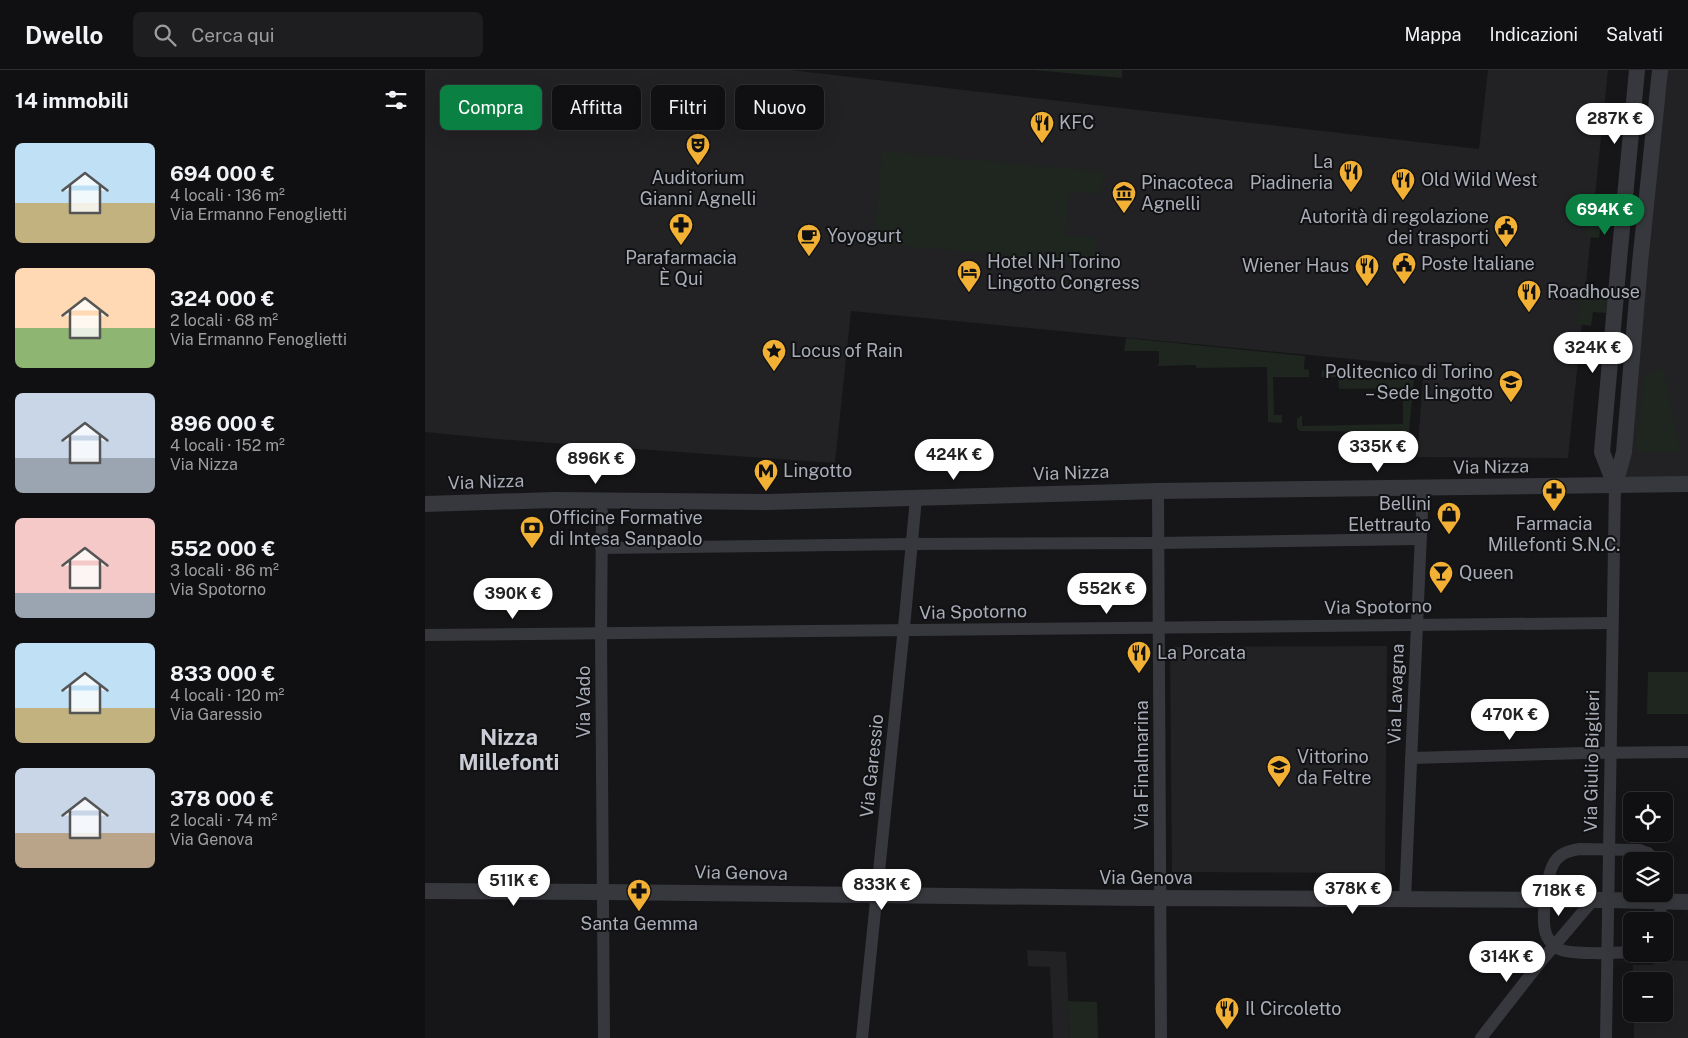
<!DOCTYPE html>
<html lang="it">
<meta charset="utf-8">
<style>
:root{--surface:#101012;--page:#1e1e20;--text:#f1f3f6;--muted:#9c9d9f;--line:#303032;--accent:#0b8043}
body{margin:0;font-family:"Public Sans",sans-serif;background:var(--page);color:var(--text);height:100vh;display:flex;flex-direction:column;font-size:19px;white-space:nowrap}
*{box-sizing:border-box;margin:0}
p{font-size:16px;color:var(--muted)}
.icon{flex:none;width:28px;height:28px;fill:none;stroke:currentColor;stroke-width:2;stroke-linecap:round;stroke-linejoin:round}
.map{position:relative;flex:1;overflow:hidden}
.drawer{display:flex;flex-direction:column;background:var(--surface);width:425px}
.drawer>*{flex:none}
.banner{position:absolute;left:15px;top:15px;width:475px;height:45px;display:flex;gap:10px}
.fabs{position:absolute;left:1198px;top:722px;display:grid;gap:10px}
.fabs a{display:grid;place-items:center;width:50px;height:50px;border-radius:8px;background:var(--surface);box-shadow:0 5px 20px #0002,0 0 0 1px var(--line);font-size:25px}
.price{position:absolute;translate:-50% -42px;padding:0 11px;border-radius:18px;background:#fff;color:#222;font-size:16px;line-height:32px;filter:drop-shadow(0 1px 2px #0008)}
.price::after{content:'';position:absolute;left:50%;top:30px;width:15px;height:11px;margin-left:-8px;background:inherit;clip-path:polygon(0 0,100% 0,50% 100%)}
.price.selected{background:var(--accent);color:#fff}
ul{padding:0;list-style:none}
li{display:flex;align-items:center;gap:15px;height:125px;padding:0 15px}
li span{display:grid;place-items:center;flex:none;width:140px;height:100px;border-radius:8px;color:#555}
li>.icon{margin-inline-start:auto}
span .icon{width:60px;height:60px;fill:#fffc;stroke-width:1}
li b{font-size:21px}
h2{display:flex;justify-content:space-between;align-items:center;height:60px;padding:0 15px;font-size:21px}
.pill{padding:0 18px;border-radius:8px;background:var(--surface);box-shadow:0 5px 20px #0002,0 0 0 1px var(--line);font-size:18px;line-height:45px}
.pill.selected{background:var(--accent);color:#fff}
header{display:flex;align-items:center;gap:30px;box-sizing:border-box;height:70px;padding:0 25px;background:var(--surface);border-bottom:1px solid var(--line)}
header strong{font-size:24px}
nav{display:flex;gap:28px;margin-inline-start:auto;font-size:18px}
.search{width:350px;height:45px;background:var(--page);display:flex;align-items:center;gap:12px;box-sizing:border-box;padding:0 18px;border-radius:8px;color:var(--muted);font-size:19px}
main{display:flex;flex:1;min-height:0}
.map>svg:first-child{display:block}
.built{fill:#222225}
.green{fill:#1e261f}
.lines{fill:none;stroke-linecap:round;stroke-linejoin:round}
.minor{stroke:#37383d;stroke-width:12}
.tertiary{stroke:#37383d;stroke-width:16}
.labels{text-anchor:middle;stroke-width:4;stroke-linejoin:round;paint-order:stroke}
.poi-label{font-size:18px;fill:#a8adb8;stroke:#111113;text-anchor:start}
.street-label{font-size:18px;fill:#a8adb8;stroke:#111113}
.district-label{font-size:22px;font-weight:bold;fill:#c9ccd4;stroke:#111113}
</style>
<header>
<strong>Dwello</strong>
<div class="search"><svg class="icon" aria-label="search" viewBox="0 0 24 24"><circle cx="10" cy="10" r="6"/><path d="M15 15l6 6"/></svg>Cerca qui</div>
<nav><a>Mappa</a><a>Indicazioni</a><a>Salvati</a></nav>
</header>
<main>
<section class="drawer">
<h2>14 immobili<svg class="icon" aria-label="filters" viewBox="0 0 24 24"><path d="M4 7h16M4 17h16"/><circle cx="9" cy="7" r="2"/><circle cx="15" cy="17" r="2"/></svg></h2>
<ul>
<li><span style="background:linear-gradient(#bfe0f5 60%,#c2b280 0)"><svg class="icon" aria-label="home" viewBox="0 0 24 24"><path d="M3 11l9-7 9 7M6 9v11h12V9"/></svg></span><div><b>694 000 €</b><p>4 locali · 136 m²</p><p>Via Ermanno Fenoglietti</p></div></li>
<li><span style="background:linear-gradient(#ffd9b3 60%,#8fb573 0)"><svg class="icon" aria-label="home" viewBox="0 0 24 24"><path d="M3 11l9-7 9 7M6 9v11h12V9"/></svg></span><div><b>324 000 €</b><p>2 locali · 68 m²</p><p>Via Ermanno Fenoglietti</p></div></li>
<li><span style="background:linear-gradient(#c9d6e8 65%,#9aa5b1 0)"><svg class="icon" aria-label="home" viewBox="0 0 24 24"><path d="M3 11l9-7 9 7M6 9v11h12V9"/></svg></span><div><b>896 000 €</b><p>4 locali · 152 m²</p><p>Via Nizza</p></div></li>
<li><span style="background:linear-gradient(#f6c9c9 75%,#9aa5b1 0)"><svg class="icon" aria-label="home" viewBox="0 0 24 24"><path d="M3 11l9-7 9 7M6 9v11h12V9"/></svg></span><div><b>552 000 €</b><p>3 locali · 86 m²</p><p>Via Spotorno</p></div></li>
<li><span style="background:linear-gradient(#bfe0f5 65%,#c2b280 0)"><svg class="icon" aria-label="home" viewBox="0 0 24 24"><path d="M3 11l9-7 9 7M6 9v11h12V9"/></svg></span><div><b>833 000 €</b><p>4 locali · 120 m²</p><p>Via Garessio</p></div></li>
<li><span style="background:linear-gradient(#c9d6e8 65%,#b9a48a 0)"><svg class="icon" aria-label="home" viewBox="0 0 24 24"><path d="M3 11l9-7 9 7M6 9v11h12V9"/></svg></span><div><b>378 000 €</b><p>2 locali · 74 m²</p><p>Via Genova</p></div></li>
</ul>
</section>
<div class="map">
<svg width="1263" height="968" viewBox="0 0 1263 968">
<rect width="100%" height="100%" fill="#161618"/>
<!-- built -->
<g class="built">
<polygon points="0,0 365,0 1054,79 1063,0 1183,0 1143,388 992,387 999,296 426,241 410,393 71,369 0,362"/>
<polygon points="1235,0 1263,0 1263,411 1200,411"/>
<polygon points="962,576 960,803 747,802 745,577"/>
<polygon points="602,880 641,882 645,968 628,968 625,897 603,896"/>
<polygon points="1237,890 1263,891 1263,968 1209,968 1209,944 1239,944 1239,911 1208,911 1208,895 1226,895"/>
</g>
<!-- green -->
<g class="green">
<polygon points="608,0 697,0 697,8"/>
<polygon points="457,81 679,102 676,124 644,121 640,165 671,168 669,194 449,173"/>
<polygon points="1164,126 1178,127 1177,139 1191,140 1189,156 1176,154 1174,168 1160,167"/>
<polygon points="1156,213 1170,214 1169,226 1183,228 1181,243 1168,242 1166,256 1152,254"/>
<polygon points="701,268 880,286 879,299 884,300 884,307 848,307 849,345 857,345 857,353 843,352 842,297 771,298 771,295 732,296 734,293 734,281 699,281"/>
<polygon points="1239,298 1255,382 1210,382 1219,306"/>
<polygon points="897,300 989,308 984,362 875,361 872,358 872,349 877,345 877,356 978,354 978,318 914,319 913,307 896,307"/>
<polygon points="1223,602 1263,602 1263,644 1222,644"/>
<polygon points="643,931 672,932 673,968 645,968"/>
</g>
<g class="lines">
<!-- minor -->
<g class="minor">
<polyline points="733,421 736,968"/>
<polyline points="177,442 176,563 179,968"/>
<polyline points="176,478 487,474 733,473 995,469"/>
<polyline points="0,565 1187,553"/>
<polyline points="986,688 1159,683 1263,682"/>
<polyline points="980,830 998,418"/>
<polyline points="1235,851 1236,824"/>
<path d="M1206,882c-14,1 -61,3 -72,-3 -5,-3 -11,-9 -13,-15 -5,-14 0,-62 10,-74 6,-8 15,-10 24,-11l60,1 8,3 8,8"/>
<polyline points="437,968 480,547 491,428"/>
<polyline points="1056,968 1117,890 1168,830"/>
<polyline points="1181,968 1190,415"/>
</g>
<!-- tertiary -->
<g class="tertiary">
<polyline points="1190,415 1177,382 1194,190 1212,0"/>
<polyline points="1190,415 1199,382 1215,193 1235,0"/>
<polyline points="0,434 129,430 343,432 733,421 1263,414"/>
<polyline points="0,821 178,822 716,828 1182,830 1263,832"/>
</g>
</g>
<!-- icons -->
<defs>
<symbol id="restaurant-pin" viewBox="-11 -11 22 30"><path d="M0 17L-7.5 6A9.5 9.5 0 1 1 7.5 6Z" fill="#f2b134" stroke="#111113"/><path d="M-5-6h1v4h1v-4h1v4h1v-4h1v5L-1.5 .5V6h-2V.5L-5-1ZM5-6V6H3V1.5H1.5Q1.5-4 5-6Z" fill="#111"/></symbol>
<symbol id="theatre-pin" viewBox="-11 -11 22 30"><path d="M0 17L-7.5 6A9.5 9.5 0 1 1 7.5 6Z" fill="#f2b134" stroke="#111113"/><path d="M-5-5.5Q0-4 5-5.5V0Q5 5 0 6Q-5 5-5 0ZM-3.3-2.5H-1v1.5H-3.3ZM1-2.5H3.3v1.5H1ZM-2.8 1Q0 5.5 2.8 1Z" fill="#111"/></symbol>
<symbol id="museum-pin" viewBox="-11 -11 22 30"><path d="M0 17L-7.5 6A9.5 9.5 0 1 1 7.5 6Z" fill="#f2b134" stroke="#111113"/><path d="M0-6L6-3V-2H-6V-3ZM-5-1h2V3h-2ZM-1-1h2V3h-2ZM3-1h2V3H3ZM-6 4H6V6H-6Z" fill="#111"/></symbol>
<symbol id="pharmacy-pin" viewBox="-11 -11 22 30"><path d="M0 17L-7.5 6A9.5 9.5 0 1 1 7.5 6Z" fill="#f2b134" stroke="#111113"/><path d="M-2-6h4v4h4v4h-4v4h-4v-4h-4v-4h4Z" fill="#111"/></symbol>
<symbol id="civic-pin" viewBox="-11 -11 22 30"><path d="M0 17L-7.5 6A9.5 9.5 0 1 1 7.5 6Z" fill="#f2b134" stroke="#111113"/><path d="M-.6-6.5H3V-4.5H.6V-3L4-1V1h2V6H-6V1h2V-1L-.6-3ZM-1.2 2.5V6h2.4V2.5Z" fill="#111"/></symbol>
<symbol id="cafe-pin" viewBox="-11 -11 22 30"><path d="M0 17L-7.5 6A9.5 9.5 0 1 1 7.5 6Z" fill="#f2b134" stroke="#111113"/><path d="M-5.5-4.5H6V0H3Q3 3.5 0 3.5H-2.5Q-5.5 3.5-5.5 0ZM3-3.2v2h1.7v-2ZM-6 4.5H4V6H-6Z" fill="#111"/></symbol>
<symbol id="hotel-pin" viewBox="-11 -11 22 30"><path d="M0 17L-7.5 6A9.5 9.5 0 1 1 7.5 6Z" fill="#f2b134" stroke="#111113"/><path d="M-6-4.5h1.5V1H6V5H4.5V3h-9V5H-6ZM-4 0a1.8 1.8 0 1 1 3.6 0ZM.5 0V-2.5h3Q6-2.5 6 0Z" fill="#111"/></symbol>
<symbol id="sight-pin" viewBox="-11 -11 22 30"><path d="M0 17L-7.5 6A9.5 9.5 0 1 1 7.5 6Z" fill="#f2b134" stroke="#111113"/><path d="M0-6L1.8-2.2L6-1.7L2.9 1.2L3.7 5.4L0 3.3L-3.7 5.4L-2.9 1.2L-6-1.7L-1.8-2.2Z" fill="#111"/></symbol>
<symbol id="university-pin" viewBox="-11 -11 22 30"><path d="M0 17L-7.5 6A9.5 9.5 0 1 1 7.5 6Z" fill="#f2b134" stroke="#111113"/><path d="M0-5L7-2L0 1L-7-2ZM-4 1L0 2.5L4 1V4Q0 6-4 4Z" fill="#111"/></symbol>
<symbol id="metro-pin" viewBox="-11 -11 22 30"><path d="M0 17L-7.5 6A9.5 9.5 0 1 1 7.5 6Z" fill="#f2b134" stroke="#111113"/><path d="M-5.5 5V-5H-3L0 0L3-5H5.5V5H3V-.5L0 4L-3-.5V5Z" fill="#111"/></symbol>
<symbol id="shop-pin" viewBox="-11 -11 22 30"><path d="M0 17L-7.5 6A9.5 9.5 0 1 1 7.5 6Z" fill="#f2b134" stroke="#111113"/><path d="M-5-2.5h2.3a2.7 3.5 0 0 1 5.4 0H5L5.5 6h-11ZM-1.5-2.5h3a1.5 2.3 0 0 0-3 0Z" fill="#111"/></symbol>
<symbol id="bank-pin" viewBox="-11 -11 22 30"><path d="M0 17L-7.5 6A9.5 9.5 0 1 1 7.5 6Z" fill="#f2b134" stroke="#111113"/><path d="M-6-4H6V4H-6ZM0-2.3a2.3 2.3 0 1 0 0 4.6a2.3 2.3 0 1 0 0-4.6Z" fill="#111"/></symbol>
<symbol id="bar-pin" viewBox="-11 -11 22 30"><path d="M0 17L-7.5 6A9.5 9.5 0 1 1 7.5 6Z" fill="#f2b134" stroke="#111113"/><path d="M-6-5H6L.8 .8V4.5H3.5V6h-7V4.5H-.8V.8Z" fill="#111"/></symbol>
<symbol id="school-pin" viewBox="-11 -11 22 30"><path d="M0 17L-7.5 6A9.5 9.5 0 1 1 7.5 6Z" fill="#f2b134" stroke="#111113"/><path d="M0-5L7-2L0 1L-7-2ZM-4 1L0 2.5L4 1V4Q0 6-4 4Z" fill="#111"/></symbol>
</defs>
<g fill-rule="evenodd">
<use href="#restaurant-pin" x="603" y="39" width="28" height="38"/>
<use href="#theatre-pin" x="259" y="61" width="28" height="38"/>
<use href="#restaurant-pin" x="912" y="88" width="28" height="38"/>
<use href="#restaurant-pin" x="964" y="96" width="28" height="38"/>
<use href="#museum-pin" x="685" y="109" width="28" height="38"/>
<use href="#pharmacy-pin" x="242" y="141" width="28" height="38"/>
<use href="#civic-pin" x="1067" y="143" width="28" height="38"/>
<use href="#cafe-pin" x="370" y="152" width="28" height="38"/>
<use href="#civic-pin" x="965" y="180" width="28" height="38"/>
<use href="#restaurant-pin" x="928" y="182" width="28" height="38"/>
<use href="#hotel-pin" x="530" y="188" width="28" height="38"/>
<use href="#restaurant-pin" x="1090" y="208" width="28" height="38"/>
<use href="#sight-pin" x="335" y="267" width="28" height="38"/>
<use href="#university-pin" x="1072" y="298" width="28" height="38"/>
<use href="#metro-pin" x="327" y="387" width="28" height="38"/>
<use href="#pharmacy-pin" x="1115" y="407" width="28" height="38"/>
<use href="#shop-pin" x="1010" y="430" width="28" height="38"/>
<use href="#bank-pin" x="93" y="444" width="28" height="38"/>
<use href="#bar-pin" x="1002" y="489" width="28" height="38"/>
<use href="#restaurant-pin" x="700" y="569" width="28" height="38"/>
<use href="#school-pin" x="840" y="683" width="28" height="38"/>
<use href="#pharmacy-pin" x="200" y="807" width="28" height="38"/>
<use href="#restaurant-pin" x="788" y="925" width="28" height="38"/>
</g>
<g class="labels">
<!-- poi labels -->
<g class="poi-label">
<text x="634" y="59">KFC</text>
<text x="908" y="98" text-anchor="end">La<tspan x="908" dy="21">Piadineria</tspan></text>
<text x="273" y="114" text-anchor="middle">Auditorium<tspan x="273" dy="21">Gianni Agnelli</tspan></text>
<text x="996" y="116">Old Wild West</text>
<text x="716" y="119">Pinacoteca<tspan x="716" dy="21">Agnelli</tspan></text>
<text x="1064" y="153" text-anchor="end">Autorità di regolazione<tspan x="1064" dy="21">dei trasporti</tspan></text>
<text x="402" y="172">Yoyogurt</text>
<text x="256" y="194" text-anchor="middle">Parafarmacia<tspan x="256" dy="21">È Qui</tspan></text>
<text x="562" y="198">Hotel NH Torino<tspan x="562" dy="21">Lingotto Congress</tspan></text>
<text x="996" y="200">Poste Italiane</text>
<text x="924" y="202" text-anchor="end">Wiener Haus</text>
<text x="1122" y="228">Roadhouse</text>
<text x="366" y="287">Locus of Rain</text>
<text x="1068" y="308" text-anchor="end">Politecnico di Torino<tspan x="1068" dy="21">– Sede Lingotto</tspan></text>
<text x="358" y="407">Lingotto</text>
<text x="1006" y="440" text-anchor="end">Bellini<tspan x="1006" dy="21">Elettrauto</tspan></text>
<text x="124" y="454">Officine Formative<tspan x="124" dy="21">di Intesa Sanpaolo</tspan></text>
<text x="1129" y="460" text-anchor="middle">Farmacia<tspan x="1129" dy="21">Millefonti S.N.C.</tspan></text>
<text x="1034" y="509">Queen</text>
<text x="732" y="589">La Porcata</text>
<text x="872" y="693">Vittorino<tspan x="872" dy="21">da Feltre</tspan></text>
<text x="214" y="860" text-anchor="middle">Santa Gemma</text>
<text x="820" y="945">Il Circoletto</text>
</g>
<!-- street labels -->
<g class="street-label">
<text transform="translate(1066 397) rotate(-1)" y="6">Via Nizza</text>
<text transform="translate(646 403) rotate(-2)" y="6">Via Nizza</text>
<text transform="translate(61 412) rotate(-2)" y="6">Via Nizza</text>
<text transform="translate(953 537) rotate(-1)" y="6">Via Spotorno</text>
<text transform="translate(548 542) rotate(-1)" y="6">Via Spotorno</text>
<text transform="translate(971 624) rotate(-88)" y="6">Via Lavagna</text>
<text transform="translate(159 632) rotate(-90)" y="6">Via Vado</text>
<text transform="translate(1167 691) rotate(-89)" y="6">Via Giulio Biglieri</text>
<text transform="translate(717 695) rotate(-90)" y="6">Via Finalmarina</text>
<text transform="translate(447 696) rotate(-84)" y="6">Via Garessio</text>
<text transform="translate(316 803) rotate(1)" y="6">Via Genova</text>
<text x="721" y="814">Via Genova</text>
</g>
<!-- district labels -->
<g class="district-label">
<text x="84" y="675">Nizza<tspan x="84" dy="25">Millefonti</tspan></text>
</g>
</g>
</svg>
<div class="fabs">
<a><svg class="icon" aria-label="locate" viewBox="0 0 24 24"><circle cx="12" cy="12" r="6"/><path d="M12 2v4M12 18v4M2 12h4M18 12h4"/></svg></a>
<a><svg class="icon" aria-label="layers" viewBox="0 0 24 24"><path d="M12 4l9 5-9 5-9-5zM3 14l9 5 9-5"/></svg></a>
<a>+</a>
<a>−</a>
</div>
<b class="price" style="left:1190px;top:75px">287K €</b>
<b class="price selected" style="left:1180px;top:166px">694K €</b>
<b class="price" style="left:1168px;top:304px">324K €</b>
<b class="price" style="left:953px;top:403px">335K €</b>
<b class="price" style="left:529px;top:411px">424K €</b>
<b class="price" style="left:171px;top:415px">896K €</b>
<b class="price" style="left:682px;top:545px">552K €</b>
<b class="price" style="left:88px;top:550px">390K €</b>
<b class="price" style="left:1085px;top:671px">470K €</b>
<b class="price" style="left:89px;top:837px">511K €</b>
<b class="price" style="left:457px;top:841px">833K €</b>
<b class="price" style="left:928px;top:845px">378K €</b>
<b class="price" style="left:1134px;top:847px">718K €</b>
<b class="price" style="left:1082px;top:913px">314K €</b>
<div class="banner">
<a class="pill selected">Compra</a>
<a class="pill">Affitta</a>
<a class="pill">Filtri</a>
<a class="pill">Nuovo</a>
</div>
</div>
</main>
